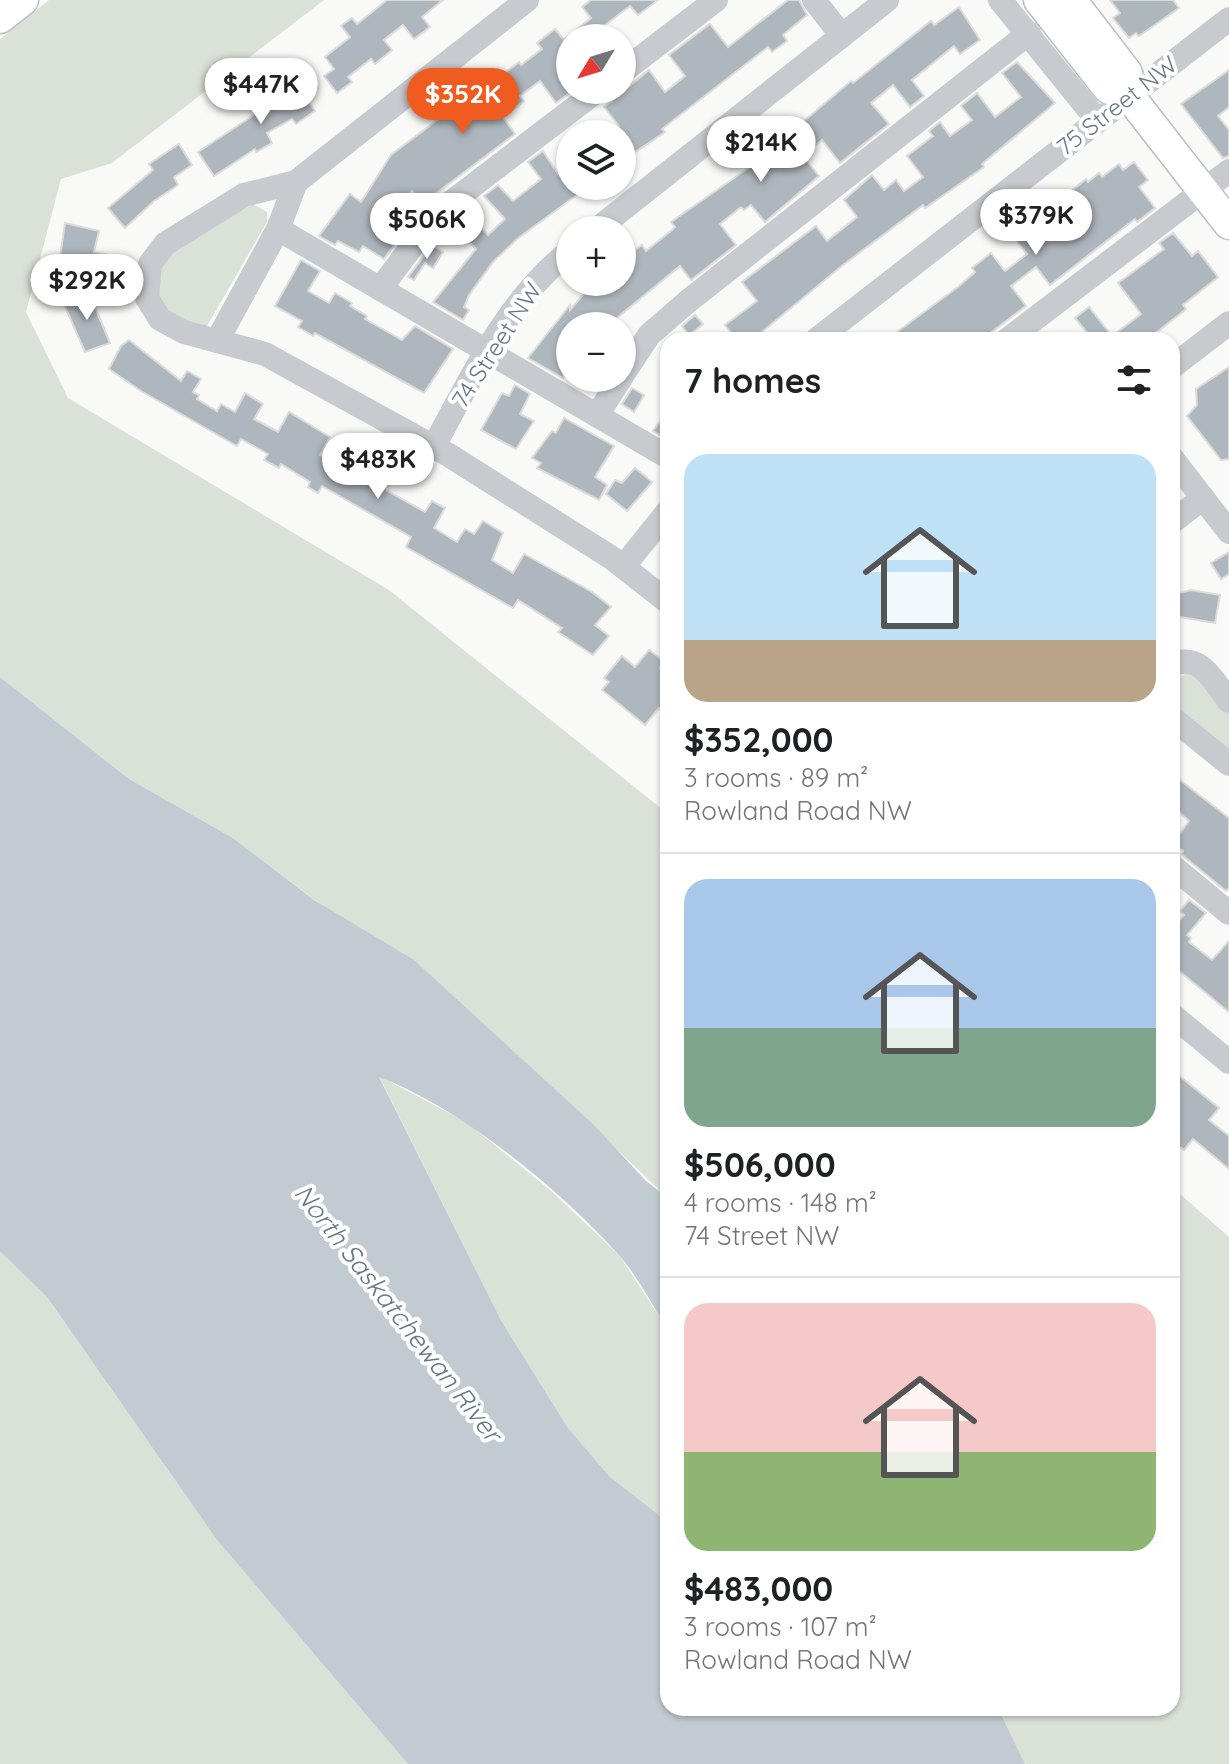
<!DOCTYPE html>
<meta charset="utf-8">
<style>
:root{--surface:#fff;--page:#f6f6f6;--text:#202124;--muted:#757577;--line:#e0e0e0;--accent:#f05c20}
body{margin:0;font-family:Quicksand,sans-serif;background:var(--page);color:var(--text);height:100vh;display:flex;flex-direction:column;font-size:30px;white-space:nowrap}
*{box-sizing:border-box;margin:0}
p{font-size:26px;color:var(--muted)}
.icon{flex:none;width:44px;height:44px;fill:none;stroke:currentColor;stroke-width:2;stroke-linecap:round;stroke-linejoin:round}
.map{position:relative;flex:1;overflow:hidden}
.panel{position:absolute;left:660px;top:332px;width:520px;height:1384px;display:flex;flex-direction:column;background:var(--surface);border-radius:24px;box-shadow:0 2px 6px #0004}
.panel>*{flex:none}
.needle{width:52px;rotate:232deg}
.fabs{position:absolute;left:556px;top:24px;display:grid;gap:16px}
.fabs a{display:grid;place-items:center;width:80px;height:80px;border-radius:50%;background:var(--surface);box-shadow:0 2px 6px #0004;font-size:40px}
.price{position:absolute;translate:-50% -68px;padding:0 18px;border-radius:28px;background:#fff;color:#222;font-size:26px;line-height:52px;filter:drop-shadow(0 2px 4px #0008)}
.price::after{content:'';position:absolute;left:50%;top:48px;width:24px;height:18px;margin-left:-12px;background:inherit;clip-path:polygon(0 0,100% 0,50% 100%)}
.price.selected{background:var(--accent);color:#fff}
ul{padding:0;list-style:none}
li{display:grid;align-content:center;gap:16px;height:424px;padding:0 24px}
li+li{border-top:2px solid var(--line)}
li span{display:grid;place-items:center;height:248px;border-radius:24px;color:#555}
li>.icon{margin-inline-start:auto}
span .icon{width:144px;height:144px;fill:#fffc;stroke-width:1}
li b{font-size:34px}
h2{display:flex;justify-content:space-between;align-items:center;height:96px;padding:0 24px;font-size:34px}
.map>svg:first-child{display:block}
.green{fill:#dae1d7}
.water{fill:#c1cbd1}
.building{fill:#afb7be;stroke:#dbdbd9;stroke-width:2}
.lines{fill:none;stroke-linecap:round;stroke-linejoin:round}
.major-casing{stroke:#babec2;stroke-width:33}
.minor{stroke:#c7cbcf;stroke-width:24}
.major{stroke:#fff;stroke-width:30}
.labels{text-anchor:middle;stroke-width:8;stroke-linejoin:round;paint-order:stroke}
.street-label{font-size:24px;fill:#66788a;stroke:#fff}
.water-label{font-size:26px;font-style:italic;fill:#627985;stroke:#fff}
</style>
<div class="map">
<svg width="1229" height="1764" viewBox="0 0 1229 1764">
<rect width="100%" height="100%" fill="#f9f9f7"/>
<!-- green -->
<g class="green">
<polygon points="49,0 324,0 112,163 61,179 26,312 68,398 389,590 668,814 668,1198 511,1049 233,838 129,779 0,677 0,39"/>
<polygon points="253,204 267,212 267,222 207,326 199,331 158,304 157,270 173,249"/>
<polygon points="1187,673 1200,677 1229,714 1229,751 1174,706 1172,681"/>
<polygon points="379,1076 466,1122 550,1190 619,1255 668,1330 668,1522 610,1477 568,1428 502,1322"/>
<polygon points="1172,1187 1229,1237 1229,1764 1025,1764 998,1708 1172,1708"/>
<polygon points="0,1250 47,1297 217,1540 408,1764 0,1764"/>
</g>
<!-- water -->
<path class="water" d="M0,677l129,102 104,59 81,62 100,60 180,165 52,56 22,17v132c-16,-25 -31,-55 -50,-76 -60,-66 -157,-146 -239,-177l123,245 66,106 42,49 58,45v186h330l27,56h-617l-191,-224 -170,-243 -47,-46z"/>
<!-- building -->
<g class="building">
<polygon points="387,0 443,0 422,17 430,27 414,39 403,25 384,40 392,50 375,64 371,59 348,77 352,82 337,93 324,76 334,69 325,57 350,37 341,26 352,18 357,24"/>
<polygon points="591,0 658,0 638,15 630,6 588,38 570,38 571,92 556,103 540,81 520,96 524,101 503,117 515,134 422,204 412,191 379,235 395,244 384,259 363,246 359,252 338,241 335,245 319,236 350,194 361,202 391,155 461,102 463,105 519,62 521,65 542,49 537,43 555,29 564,40 591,18 582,7"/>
<polygon points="788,0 799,0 807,15 783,35 787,41 772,52 768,47 662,129 665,132 622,161 622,134 608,134 619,126 604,107 649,70 665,92 685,76 669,55 710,24 728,47"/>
<polygon points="1110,0 1173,0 1179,8 1139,36 1136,33 1129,38 1113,18 1120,13"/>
<polygon points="959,7 980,40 960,54 954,46 912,80 924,96 910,107 893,85 871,103 889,124 840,163 822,140 803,156 819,176 765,222 751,205 744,210 741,207 720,224 736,245 691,280 680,266 607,326 570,326 570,337 560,349 570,363 563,378 528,358 570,305 570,310 594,282 622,282 622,260 642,245 646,251 672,230 675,227 671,222 750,167 851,81 853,83 931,21 934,25"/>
<polygon points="1017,62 1055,103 982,164 984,167 925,208 923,205 843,265 752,340 737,340 725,325 757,301 742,282 816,226 827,241 857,217 844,200 872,175 884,190 896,180 904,191 923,177 907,156 933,136 929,131 940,122 950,136 972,120 961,106 977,93 995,117 1021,97 1002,73"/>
<polygon points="1229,70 1229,107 1218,116 1229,130 1229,156 1223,158 1181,104"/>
<polygon points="306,72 318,88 305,97 315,111 296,124 292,119 267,133 272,143 256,152 255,149 214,176 198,152 278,99 274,95"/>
<polygon points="179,144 192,165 174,177 178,185 154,201 125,228 108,208 153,170 149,164"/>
<polygon points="543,151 558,174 570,165 570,186 589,186 517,239 493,262 469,295 464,307 469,310 463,320 433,302 476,249 450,222 465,210 488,235 505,219 484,196 498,185 513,201 541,179 528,162"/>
<polygon points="1134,162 1148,180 1139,187 1155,208 1137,222 1135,219 1050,285 1036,267 1011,286 1026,306 981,340 886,340 958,287 975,272 972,268 991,253 1005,271 1027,254 1014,238 1086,179 1088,182 1099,173 1102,177 1119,164 1123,170"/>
<polygon points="65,223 99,231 94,252 113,256 109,274 59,264"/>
<polygon points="1173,233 1192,256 1198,251 1218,277 1183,305 1186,309 1147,340 1093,340 1075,318 1089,307 1112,336 1141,314 1118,283 1164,249 1159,243"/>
<polygon points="432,245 443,252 433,268 425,263 414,280 408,277"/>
<polygon points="301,260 320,271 308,291 329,303 335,293 352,303 350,306 367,316 365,319 402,340 415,326 453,349 424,393 315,333 313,336 298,327 302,321 275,306"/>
<polygon points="89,293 110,343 85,352 63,302"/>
<polygon points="695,315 703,324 689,335 682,326"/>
<polygon points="129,340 181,381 187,371 201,379 193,392 199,395 197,399 217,411 221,404 235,412 245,393 263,404 254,419 278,432 289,412 330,437 320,455 342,468 353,450 370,460 361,476 425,512 432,501 445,508 434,528 457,542 465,529 474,534 483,521 503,533 492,560 513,573 524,554 592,592 611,607 595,625 609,636 593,655 558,632 562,628 518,600 513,608 406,547 411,537 322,486 318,493 308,487 310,482 281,464 279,468 264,460 268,454 241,439 237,446 141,391 109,369 121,346"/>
<polygon points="1229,367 1229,459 1221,460 1187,416 1197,405 1196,389"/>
<polygon points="515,385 530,394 520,414 534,421 516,449 481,430 502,393 509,396"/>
<polygon points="632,388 644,395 634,412 622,404"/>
<polygon points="668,410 668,440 653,431"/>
<polygon points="564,418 614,446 595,477 607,485 599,500 537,468 541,463 532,458 552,431 556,433"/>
<polygon points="635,468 652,482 627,511 606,494 615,480 622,483"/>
<polygon points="1229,552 1229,574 1221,579 1211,563"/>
<polygon points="1191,590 1220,595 1215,623 1181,617 1172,620 1172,595"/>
<polygon points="649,650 665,662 660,668 668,675 668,715 659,708 645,725 602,690 609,682 604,678 622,656 635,667"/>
<polygon points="1172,774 1229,818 1229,888 1226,891 1181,854 1183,851 1173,843 1189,821 1172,806"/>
<polygon points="1189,900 1206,913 1187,935 1191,938 1189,942 1212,960 1229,941 1229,1012 1172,965 1172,929 1184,915 1180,911"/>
<polygon points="1172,1070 1219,1108 1209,1120 1229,1136 1229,1169 1193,1139 1184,1150 1172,1141"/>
</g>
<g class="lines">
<defs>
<g id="major">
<polyline points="1039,0 1108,88 1130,97 1229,224"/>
<polyline points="1071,0 1127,73 1130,97"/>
<polyline points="0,18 23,0"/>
</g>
</defs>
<!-- major casing -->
<use href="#major" class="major-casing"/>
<!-- minor -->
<g class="minor">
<polyline points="527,0 296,182 244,195 165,244 150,264 147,298 160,319 184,332 265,354 447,454 612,558 668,602"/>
<polyline points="814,0 842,36"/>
<polyline points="1000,0 1098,121"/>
<polyline points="622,72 716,0"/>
<polyline points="278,229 668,457"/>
<polyline points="596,230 887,0"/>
<polyline points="380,289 437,213 598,90"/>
<polyline points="816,340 1229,19"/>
<polyline points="1007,340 1229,171"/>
<polyline points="217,341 278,229 296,182"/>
<polyline points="1172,367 1229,323"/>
<polyline points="622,376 649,335 687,302 1029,33"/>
<polyline points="597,415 621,378"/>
<path d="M434,446c37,-68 74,-147 136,-195"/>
<polyline points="1172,458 1229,532"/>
<polyline points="1172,522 1203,498"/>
<polyline points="624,566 668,511"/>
<path d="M1172,665c28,-14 42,17 57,36"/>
<polyline points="1172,718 1229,764"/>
<polyline points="1172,866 1229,913"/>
<polyline points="1172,1015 1229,1062"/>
</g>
<!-- major -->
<use href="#major" class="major"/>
</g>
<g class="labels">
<!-- street labels -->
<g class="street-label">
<text transform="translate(1117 106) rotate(-38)" y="8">75 Street NW</text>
<text transform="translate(497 345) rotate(-57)" y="8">74 Street NW</text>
</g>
<!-- water labels -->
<g class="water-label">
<text transform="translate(398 1313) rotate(52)" y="9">North Saskatchewan River</text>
</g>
</g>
</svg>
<div class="fabs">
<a><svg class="needle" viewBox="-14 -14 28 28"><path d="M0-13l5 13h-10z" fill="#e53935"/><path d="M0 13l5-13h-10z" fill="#757577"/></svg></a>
<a><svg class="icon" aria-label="layers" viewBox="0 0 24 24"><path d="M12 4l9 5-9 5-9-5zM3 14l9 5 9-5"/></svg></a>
<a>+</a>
<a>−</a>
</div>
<b class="price" style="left:261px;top:126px">$447K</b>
<b class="price selected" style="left:463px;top:136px">$352K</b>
<b class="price" style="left:761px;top:184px">$214K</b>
<b class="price" style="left:1036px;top:257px">$379K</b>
<b class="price" style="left:427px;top:261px">$506K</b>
<b class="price" style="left:87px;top:322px">$292K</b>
<b class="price" style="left:378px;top:501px">$483K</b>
<section class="panel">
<h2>7 homes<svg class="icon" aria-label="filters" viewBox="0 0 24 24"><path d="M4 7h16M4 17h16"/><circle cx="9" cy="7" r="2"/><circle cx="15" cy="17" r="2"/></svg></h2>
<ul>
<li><span style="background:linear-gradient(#bfe0f5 75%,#b9a48a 0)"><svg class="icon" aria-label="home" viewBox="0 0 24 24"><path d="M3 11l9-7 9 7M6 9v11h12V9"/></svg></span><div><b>$352,000</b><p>3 rooms · 89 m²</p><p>Rowland Road NW</p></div></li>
<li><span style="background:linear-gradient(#a9c7e8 60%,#7fa58c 0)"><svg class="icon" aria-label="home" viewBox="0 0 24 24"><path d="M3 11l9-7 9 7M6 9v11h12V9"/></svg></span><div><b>$506,000</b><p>4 rooms · 148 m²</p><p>74 Street NW</p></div></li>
<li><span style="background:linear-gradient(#f6c9c9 60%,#8fb573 0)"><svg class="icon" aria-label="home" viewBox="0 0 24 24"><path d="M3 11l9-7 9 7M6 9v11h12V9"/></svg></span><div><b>$483,000</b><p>3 rooms · 107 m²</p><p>Rowland Road NW</p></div></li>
</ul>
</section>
</div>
